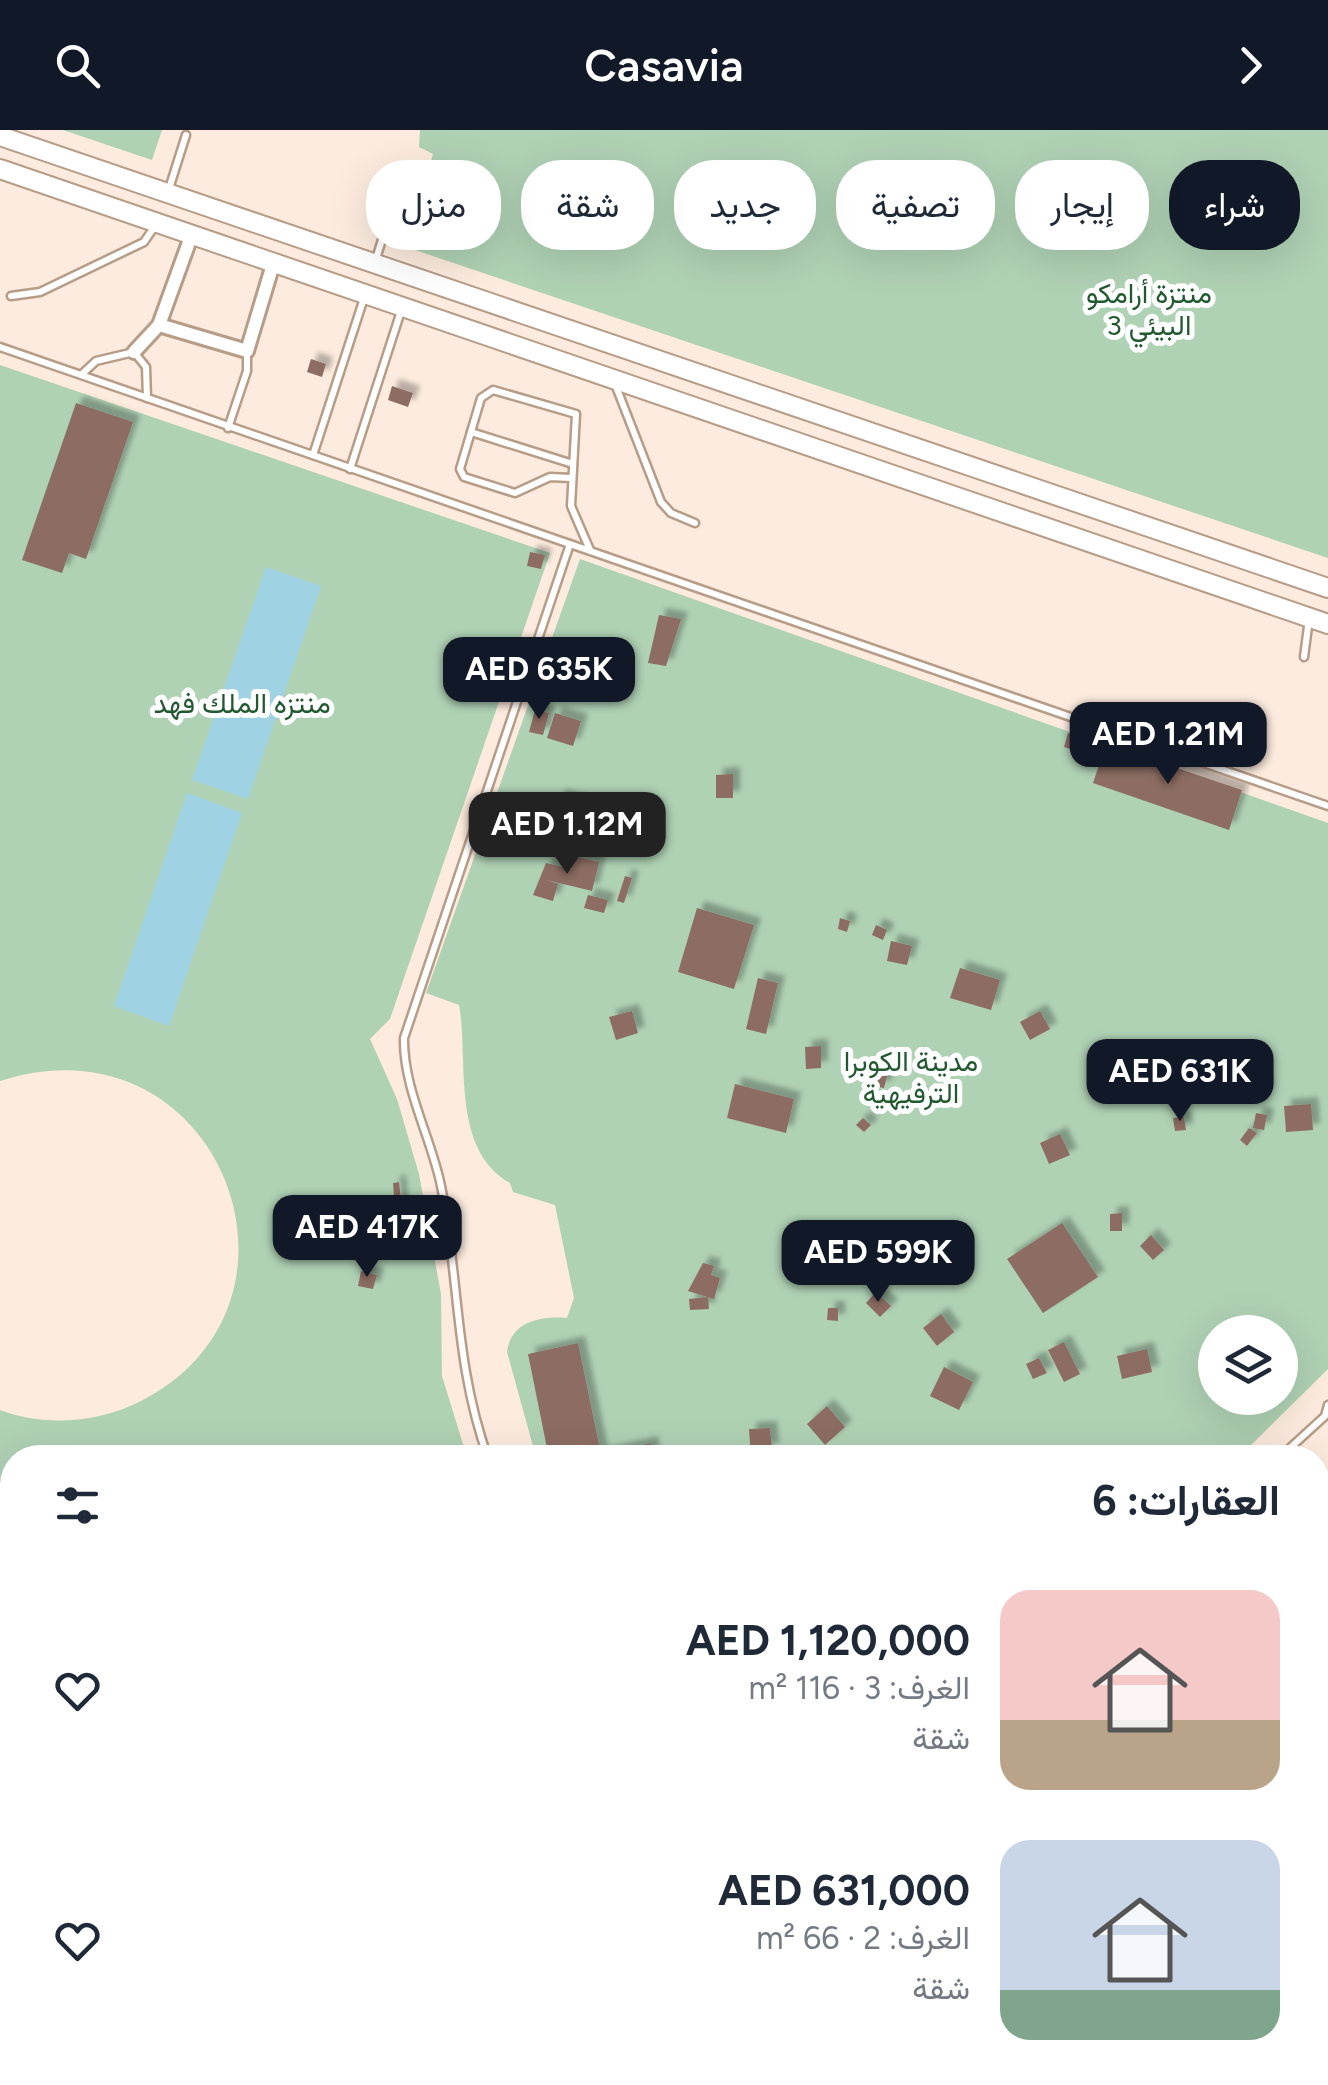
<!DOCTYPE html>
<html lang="ar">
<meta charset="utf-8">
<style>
:root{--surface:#fff;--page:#f2f2f3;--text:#1f2937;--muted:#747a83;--accent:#111827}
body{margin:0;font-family:Figtree,Vazirmatn,sans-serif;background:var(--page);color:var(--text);direction:rtl;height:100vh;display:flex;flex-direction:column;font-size:38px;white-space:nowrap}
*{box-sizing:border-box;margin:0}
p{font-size:32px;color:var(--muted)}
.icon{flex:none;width:55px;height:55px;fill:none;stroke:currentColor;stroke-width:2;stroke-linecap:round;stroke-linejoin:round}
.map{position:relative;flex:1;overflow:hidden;direction:ltr}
.side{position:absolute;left:0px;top:1315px;width:1330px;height:640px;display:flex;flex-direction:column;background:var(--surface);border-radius:40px 40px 0 0;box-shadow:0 10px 40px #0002;direction:rtl}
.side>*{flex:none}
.banner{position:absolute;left:30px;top:30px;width:1270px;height:90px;direction:rtl;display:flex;gap:20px}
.tools{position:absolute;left:1198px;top:1185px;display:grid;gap:20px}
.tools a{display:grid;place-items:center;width:100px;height:100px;border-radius:50%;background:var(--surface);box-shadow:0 10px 40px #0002;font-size:50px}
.price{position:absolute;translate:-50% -85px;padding:0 22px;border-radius:20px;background:var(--accent);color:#fff;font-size:32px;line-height:65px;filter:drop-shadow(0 2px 5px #0008)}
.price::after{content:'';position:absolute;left:50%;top:60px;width:30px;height:22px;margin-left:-15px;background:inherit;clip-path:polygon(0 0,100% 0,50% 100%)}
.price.selected{background:#222;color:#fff}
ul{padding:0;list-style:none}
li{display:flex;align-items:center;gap:30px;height:250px;padding:0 50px}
li span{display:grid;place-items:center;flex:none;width:280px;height:200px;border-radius:30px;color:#555}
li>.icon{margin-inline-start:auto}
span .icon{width:120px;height:120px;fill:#fffc;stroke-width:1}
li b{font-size:42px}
h2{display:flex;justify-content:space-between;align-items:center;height:120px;padding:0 50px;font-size:42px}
.tag{padding:0 35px;border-radius:40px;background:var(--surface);box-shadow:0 10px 40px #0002;font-size:35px;line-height:90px}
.tag.selected{background:var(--accent);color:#fff}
header{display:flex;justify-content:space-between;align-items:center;height:130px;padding:0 50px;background:var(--accent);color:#fff;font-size:45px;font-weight:600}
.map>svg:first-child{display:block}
.green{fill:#afd1b4;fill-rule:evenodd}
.water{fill:#9fd3e4}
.building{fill:#8d6d64;filter:url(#shadow)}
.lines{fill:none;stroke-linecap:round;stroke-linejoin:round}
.lane-casing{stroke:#b79c87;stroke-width:11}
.street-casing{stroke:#b79c87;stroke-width:18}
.secondary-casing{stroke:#b79c87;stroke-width:22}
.lane{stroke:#fff;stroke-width:6}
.street{stroke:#fff;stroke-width:12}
.secondary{stroke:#fff;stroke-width:18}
.labels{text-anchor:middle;stroke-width:10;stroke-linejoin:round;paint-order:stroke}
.park-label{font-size:28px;fill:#225930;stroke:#fff}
</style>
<header><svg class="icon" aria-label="forward" viewBox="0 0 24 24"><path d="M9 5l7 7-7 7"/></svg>Casavia<svg class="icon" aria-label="search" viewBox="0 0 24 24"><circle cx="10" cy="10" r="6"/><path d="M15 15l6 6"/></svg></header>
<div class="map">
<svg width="1328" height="1955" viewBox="0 0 1328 1955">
<defs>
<filter id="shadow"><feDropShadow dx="7" dy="-7" stdDeviation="2.5" flood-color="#0004"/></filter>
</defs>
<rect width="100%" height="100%" fill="#fcebde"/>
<!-- green -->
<g class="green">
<polygon points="63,0 162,0 152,30"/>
<polygon points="420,0 1328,0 1328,428 406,117 433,24 419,17"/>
<path d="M0,235l550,188 -160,466 -20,20 27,60 22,75 22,120 1,82 25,81 -455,1v187h-12v-235c46,17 98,13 141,-9 192,-98 77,-390 -141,-320z"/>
<path d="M580,429l748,264v546l-89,88h-703l-29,-105c4,-31 34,-36 60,-34l7,-20 -19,-93 -42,-13 -3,-9c-60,-34 -41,-124 -51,-178l-33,-12zM1215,1202h65v66h-65z"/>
<polygon points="0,1588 12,1588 12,1942 408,1942 408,1951 0,1951"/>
</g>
<!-- water -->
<g class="water">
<polygon points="266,437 321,456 248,669 192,650"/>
<polygon points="187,663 242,683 169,896 114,876"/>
</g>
<!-- building -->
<g class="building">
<polygon points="311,229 326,234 322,247 307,242"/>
<polygon points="392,256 413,263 408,277 388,270"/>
<polygon points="76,273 133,292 86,429 69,423 62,443 22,430"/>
<polygon points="530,422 545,425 541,439 527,436"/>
<polygon points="659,485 681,489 666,536 648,533"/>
<polygon points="558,554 575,560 570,572 554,567"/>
<polygon points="535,580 549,583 543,605 529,602"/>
<polygon points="555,583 581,591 573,616 547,608"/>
<polygon points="1068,603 1086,609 1082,623 1064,617"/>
<polygon points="1106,614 1242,660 1229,700 1093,653"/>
<polygon points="733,644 733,668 716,668 716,645"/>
<polygon points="559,666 582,673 574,701 551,695"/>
<polygon points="589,674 616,682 614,691 586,683"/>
<polygon points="623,681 650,690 647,700 620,691"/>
<polygon points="522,707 537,712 533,725 518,721"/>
<polygon points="574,726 599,732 592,761 547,750 558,754 553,771 533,765 546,733 571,739"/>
<polygon points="625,746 632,748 624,773 617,771"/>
<polygon points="588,765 608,770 604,783 584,778"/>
<polygon points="697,778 754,795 734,859 678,842"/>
<polygon points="840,788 850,791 847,802 838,799"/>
<polygon points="876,795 887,800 883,810 872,805"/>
<polygon points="891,811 912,816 907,835 887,831"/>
<polygon points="960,838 1000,850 991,880 950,868"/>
<polygon points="758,848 778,853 766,904 746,899"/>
<polygon points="632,881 638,903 616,910 609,887"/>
<polygon points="1040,881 1050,899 1030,910 1020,892"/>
<polygon points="821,916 821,938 806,939 805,917"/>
<polygon points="1244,930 1252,942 1239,951 1231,939"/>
<polygon points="877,936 889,939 884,958 872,956"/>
<polygon points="1252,947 1267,959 1257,971 1243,959"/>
<polygon points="735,954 794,969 786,1003 727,988"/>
<polygon points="1311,974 1313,1000 1286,1002 1284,976"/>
<polygon points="1256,983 1267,985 1264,1000 1253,998"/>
<polygon points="1184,987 1186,1000 1175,1001 1173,988"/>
<polygon points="863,988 871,995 864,1002 856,995"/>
<polygon points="1249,998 1257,1003 1247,1016 1240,1010"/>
<polygon points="1060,1004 1070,1025 1049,1034 1040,1013"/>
<polygon points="399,1052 402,1080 395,1080 393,1053"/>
<polygon points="1122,1083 1122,1101 1110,1101 1110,1084"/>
<polygon points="1062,1093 1098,1147 1043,1183 1007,1129"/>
<polygon points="1151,1105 1164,1120 1153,1130 1140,1116"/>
<polygon points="703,1133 714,1136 711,1145 720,1148 714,1169 688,1161"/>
<polygon points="361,1141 377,1145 373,1159 358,1156"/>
<polygon points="876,1162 891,1176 880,1187 866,1173"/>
<polygon points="708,1167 709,1179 690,1180 689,1169"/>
<polygon points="828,1178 838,1178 838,1191 827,1190"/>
<polygon points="941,1184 954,1202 937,1216 923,1198"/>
<polygon points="1064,1212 1080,1244 1064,1252 1048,1220"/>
<polygon points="578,1213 601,1324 651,1313 654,1328 549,1328 528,1224"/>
<polygon points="1147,1219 1152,1242 1122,1249 1117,1226"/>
<polygon points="1039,1228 1047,1243 1033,1249 1026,1234"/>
<polygon points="944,1237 973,1252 959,1280 930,1266"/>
<polygon points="827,1276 845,1297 825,1315 807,1294"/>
<polygon points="770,1298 772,1320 764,1320 764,1328 751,1328 749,1299"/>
</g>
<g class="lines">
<defs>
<g id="lane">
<polyline points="168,62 186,5"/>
<polyline points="376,129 394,71"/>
<polyline points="11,166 40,162 144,112 157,93"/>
<polyline points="0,217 1328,676"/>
<polyline points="82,244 96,231 134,222 146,237 147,268"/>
<polyline points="615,254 661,372 671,383 695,393"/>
<polyline points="228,298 247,241 247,222"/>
<polyline points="471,302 573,334"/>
<polyline points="313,325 365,165"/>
<polyline points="350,339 402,178"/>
<polyline points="571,348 550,347 515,363 464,347 460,339 481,268 493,260 576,284 571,376 590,420"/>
<polyline points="1304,527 1309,489"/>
<path d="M488,1328c-34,-96 -28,-177 -47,-272 -10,-49 -38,-98 -37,-148l166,-494"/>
<polyline points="1279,1328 1325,1286 1328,1275"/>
</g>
<g id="street">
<polyline points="159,195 247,221 274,131"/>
<polyline points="134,222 159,195 192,104"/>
<polyline points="0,1556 12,1556"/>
<polyline points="433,1942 433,1955"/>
<polyline points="478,1942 478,1955"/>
</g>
<g id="secondary">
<polyline points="0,6 1328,458"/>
<polyline points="0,39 1328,494"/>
<polyline points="1318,1913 1328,1904"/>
<polyline points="1269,1955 1283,1942"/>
</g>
</defs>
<!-- lane casing -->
<use href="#lane" class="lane-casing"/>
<!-- street casing -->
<use href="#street" class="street-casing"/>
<!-- secondary casing -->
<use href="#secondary" class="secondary-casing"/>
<!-- lane -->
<use href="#lane" class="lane"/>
<!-- street -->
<use href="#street" class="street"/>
<!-- secondary -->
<use href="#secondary" class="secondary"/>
</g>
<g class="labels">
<!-- park labels -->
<g class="park-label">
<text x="1149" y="173">منتزة أرامكو<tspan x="1149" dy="32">البيئي 3</tspan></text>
<text x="242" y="583">منتزه الملك فهد</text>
<text x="911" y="941">مدينة الكوبرا<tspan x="911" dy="32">الترفيهية</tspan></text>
</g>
</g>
</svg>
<div class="tools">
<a><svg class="icon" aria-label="layers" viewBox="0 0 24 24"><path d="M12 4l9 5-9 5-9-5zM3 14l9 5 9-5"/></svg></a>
</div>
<b class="price" style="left:539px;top:592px">AED 635K</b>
<b class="price" style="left:1168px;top:657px">AED 1.21M</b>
<b class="price selected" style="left:567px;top:747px">AED 1.12M</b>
<b class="price" style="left:1180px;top:994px">AED 631K</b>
<b class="price" style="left:367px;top:1150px">AED 417K</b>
<b class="price" style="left:878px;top:1175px">AED 599K</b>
<div class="banner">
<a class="tag selected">شراء</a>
<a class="tag">إيجار</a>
<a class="tag">تصفية</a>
<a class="tag">جديد</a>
<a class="tag">شقة</a>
<a class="tag">منزل</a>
</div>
<section class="side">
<h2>العقارات: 6<svg class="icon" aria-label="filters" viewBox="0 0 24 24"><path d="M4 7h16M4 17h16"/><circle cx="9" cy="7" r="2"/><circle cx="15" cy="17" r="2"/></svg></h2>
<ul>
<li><span style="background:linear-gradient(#f6c9c9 65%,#b9a48a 0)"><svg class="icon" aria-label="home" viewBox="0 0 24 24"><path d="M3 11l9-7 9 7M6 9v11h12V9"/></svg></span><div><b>AED 1,120,000</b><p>الغرف: 3 · 116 m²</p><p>شقة</p></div><svg class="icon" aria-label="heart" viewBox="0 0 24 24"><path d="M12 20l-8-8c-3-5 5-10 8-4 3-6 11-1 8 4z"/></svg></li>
<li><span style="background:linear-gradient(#c9d6e8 75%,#7fa58c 0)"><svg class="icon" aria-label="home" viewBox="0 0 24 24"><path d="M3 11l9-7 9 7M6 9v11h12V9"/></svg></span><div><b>AED 631,000</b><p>الغرف: 2 · 66 m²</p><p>شقة</p></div><svg class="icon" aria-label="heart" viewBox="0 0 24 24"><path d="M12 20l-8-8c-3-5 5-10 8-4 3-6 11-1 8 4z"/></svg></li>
</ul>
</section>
</div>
